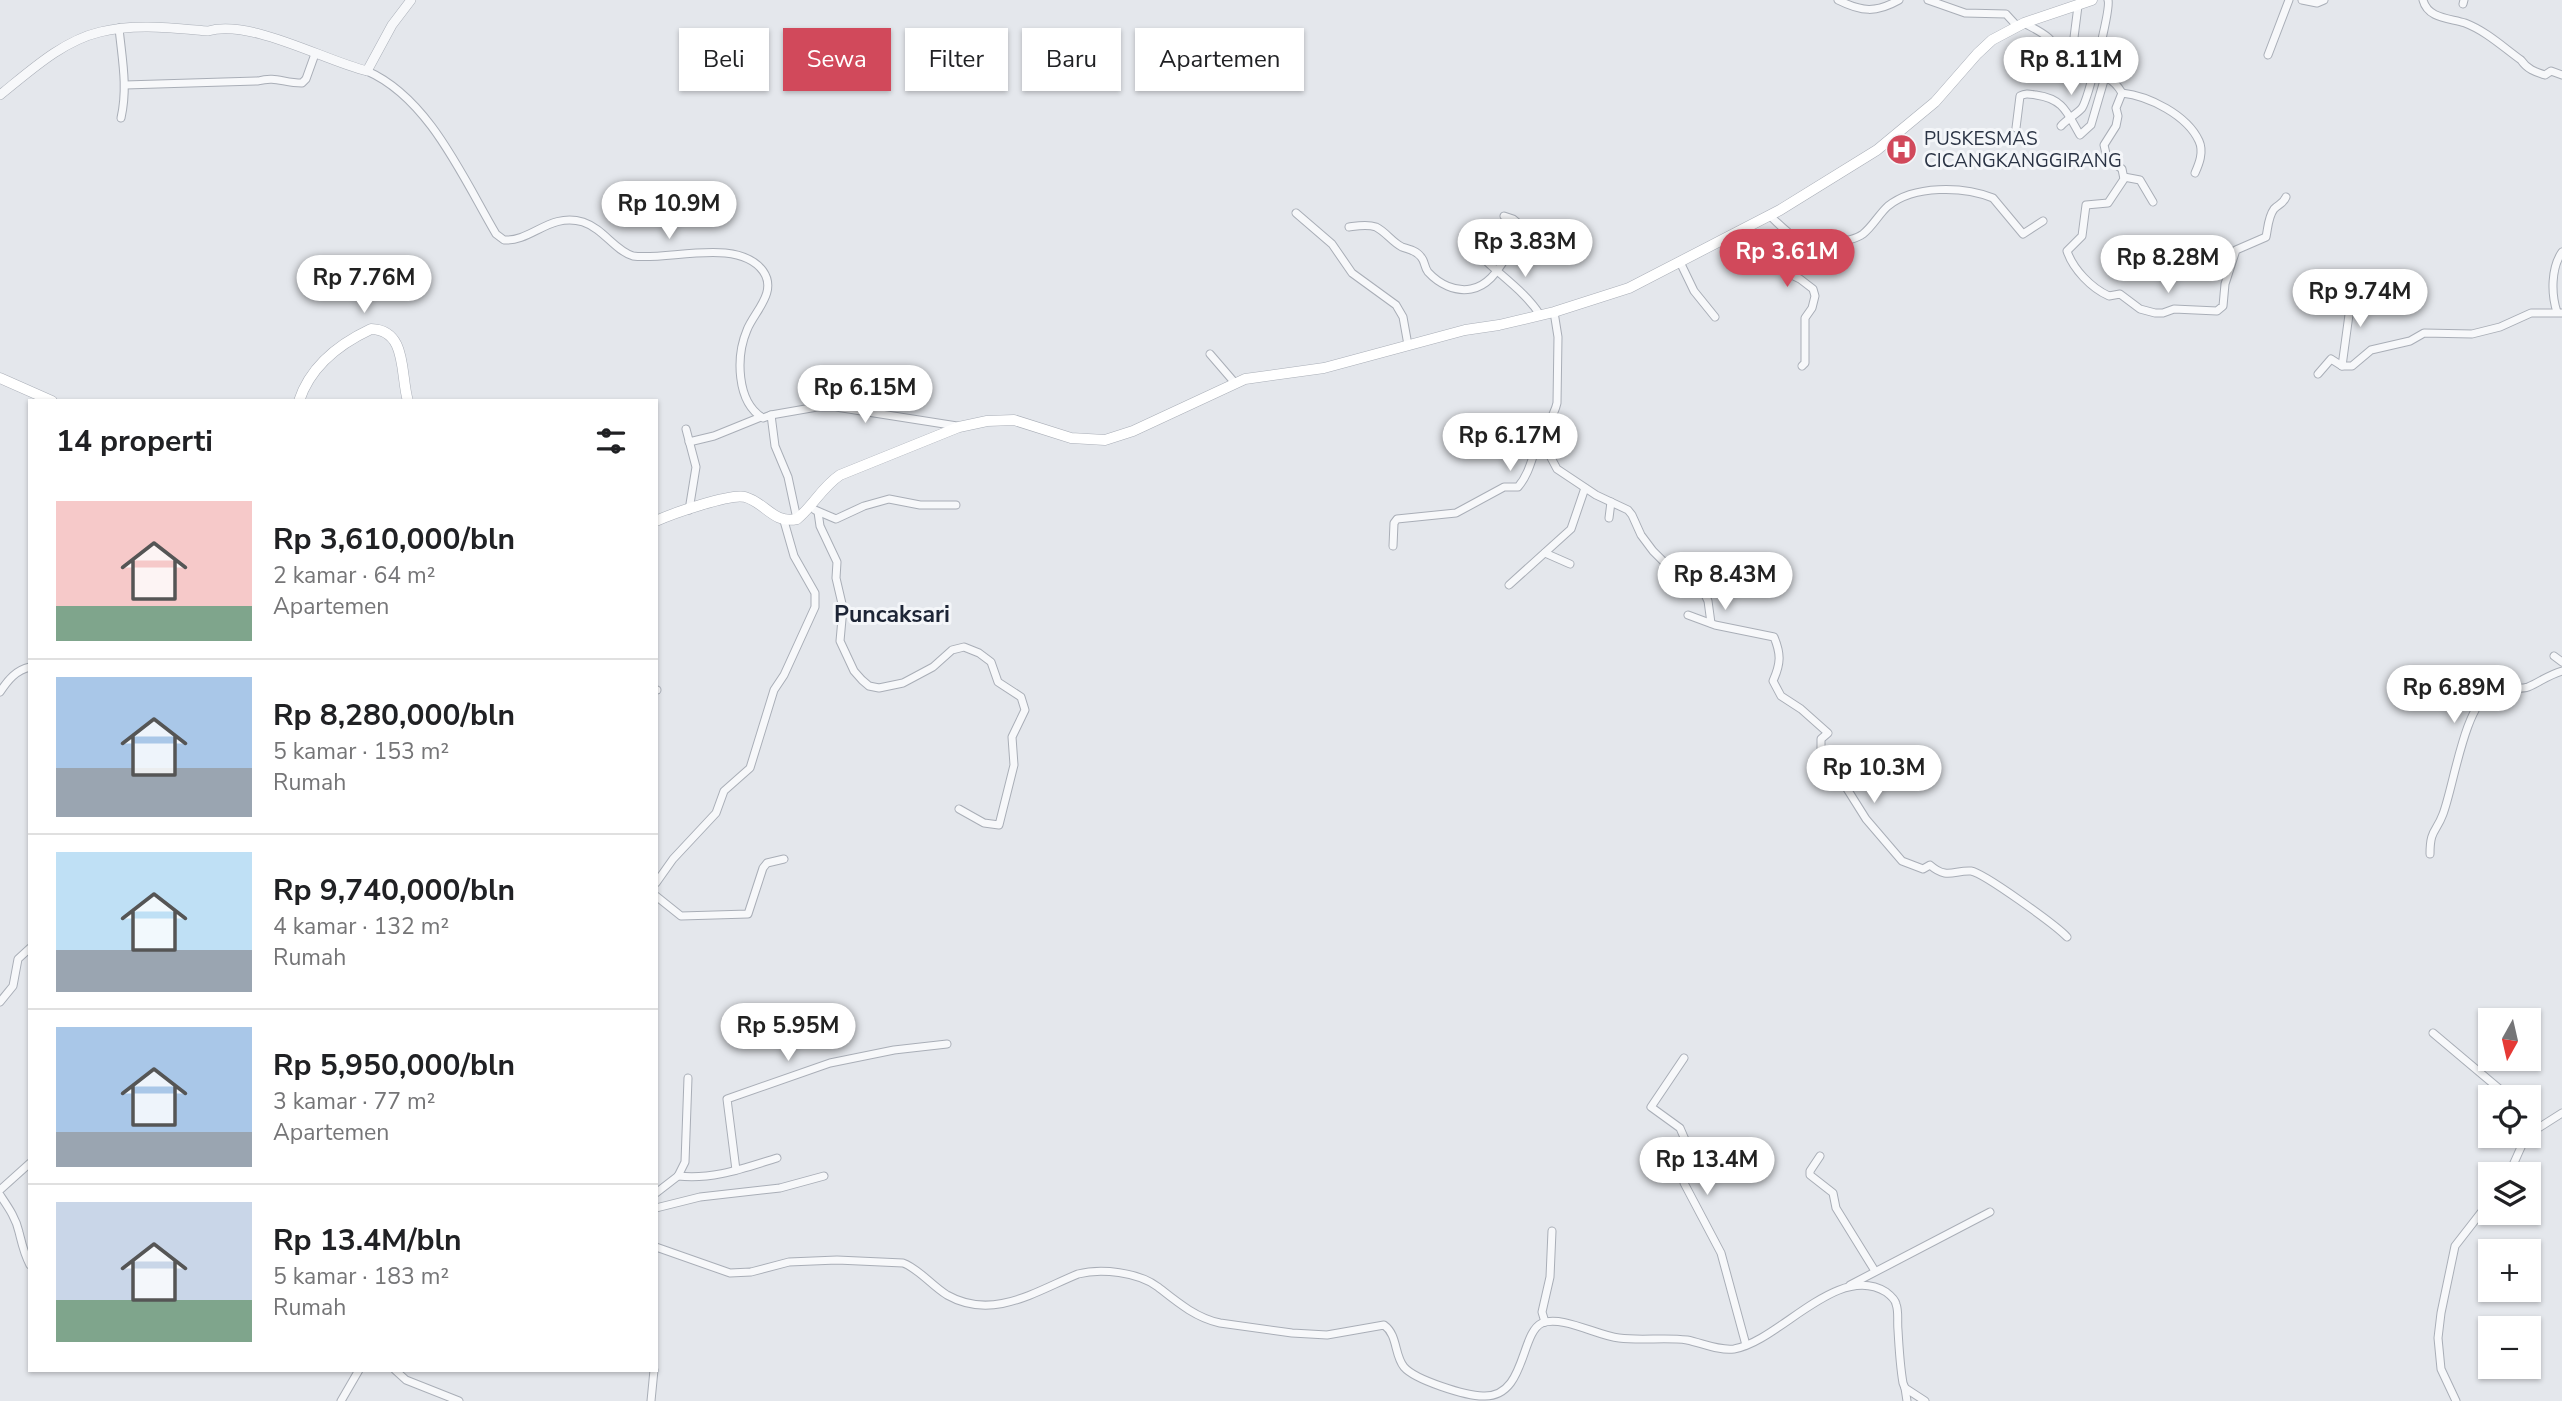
<!DOCTYPE html>
<html lang="id">
<meta charset="utf-8">
<style>
:root{--surface:#fff;--page:#f2f2f2;--text:#202124;--muted:#757577;--line:#e0e0e0;--accent:#d1495b}
body{margin:0;font-family:"Nunito Sans",sans-serif;background:var(--page);color:var(--text);height:100vh;display:flex;flex-direction:column;font-size:26px;white-space:nowrap}
*{box-sizing:border-box;margin:0}
p{font-size:23px;color:var(--muted)}
.icon{flex:none;width:38px;height:38px;fill:none;stroke:currentColor;stroke-width:2;stroke-linecap:round;stroke-linejoin:round}
.map{position:relative;flex:1;overflow:hidden}
.details{position:absolute;left:28px;top:399px;width:630px;height:973px;display:flex;flex-direction:column;background:var(--surface);border-radius:0px;box-shadow:0 2px 5px #0004}
.details>*{flex:none}
.guide{position:absolute;left:679px;top:28px;width:665px;height:63px;display:flex;gap:14px}
.needle{width:46px;rotate:188deg}
.controls{position:absolute;left:2478px;top:1008px;display:grid;gap:14px}
.controls a{display:grid;place-items:center;width:63px;height:63px;border-radius:0px;background:var(--surface);box-shadow:0 2px 5px #0004;font-size:35px}
.price{position:absolute;translate:-50% -60px;padding:0 16px;border-radius:24px;background:#fff;color:#222;font-size:23px;line-height:46px;filter:drop-shadow(0 2px 4px #0008)}
.price::after{content:'';position:absolute;left:50%;top:42px;width:21px;height:16px;margin-left:-10px;background:inherit;clip-path:polygon(0 0,100% 0,50% 100%)}
.price.current{background:var(--accent);color:#fff}
ul{padding:0;list-style:none}
li{display:flex;align-items:center;gap:21px;height:175px;padding:0 28px}
li+li{border-top:2px solid var(--line)}
li span{display:grid;place-items:center;flex:none;width:196px;height:140px;border-radius:0px;color:#555}
li>.icon{margin-inline-start:auto}
span .icon{width:84px;height:84px;fill:#fffc;stroke-width:1}
li b{font-size:30px}
h2{display:flex;justify-content:space-between;align-items:center;height:84px;padding:0 28px;font-size:30px}
.chip{padding:0 24px;border-radius:0px;background:var(--surface);box-shadow:0 2px 5px #0004;font-size:24px;line-height:63px}
.chip.current{background:var(--accent);color:#fff}
.map>svg:first-child{display:block}
.lines{fill:none;stroke-linecap:round;stroke-linejoin:round}
.minor-casing{stroke:#a9aeb7;stroke-width:9}
.tertiary-casing{stroke:#a9aeb7;stroke-width:10}
.secondary-casing{stroke:#a9aeb7;stroke-width:11}
.minor{stroke:#f7f8fa;stroke-width:7}
.tertiary{stroke:#f7f8fa;stroke-width:9}
.secondary{stroke:#fff;stroke-width:10}
.labels{text-anchor:middle;stroke-width:6;stroke-linejoin:round;paint-order:stroke}
.poi-label{font-size:19px;fill:#2b3445;stroke:#f4f6f9;text-anchor:start}
.quarter-label{font-size:23px;font-weight:bold;fill:#1d2536;stroke:#f4f6f9}
</style>
<div class="map">
<svg width="2562" height="1401" viewBox="0 0 2562 1401">
<rect width="100%" height="100%" fill="#e4e7ec"/>
<g class="lines">
<defs>
<g id="minor">
<path d="M1838,0c24,12 38,13 61,0"/>
<polyline points="1928,0 1965,13 2006,14 2017,26"/>
<polyline points="2302,0 2317,3 2324,0"/>
<path d="M2423,0c5,19 27,18 42,23 21,8 38,24 56,37 6,9 14,12 24,15l6,-4 11,4"/>
<polyline points="2463,4 2464,0"/>
<path d="M2078,6l-7,55 2,7c19,9 36,2 49,25l-6,15 2,8 -2,10 -12,19 3,13 15,11 2,10 -16,24 -22,2 -4,31 -15,15c6,18 24,37 42,45l11,-2 20,15 15,4h8l11,-4 43,2 6,-5 2,-22 11,-34 30,-13c2,-9 2,-20 8,-28 5,-5 9,-5 12,-12"/>
<path d="M2024,23c14,8 33,15 34,33"/>
<path d="M119,28c3,31 9,59 2,90"/>
<polyline points="2268,55 2289,0"/>
<path d="M367,71c62,27 96,107 129,163l8,6c27,2 46,-28 79,-18 21,7 31,28 50,34 35,5 105,-19 130,15 15,21 -9,41 -16,59 -11,26 -11,72 16,88l8,-3 4,31 13,31 9,42"/>
<path d="M125,85l133,-4c18,-5 25,2 44,2l4,-4 9,-25"/>
<path d="M2122,93c27,3 65,22 77,48 5,11 0,23 -4,32"/>
<path d="M2061,126c6,-7 16,-12 21,-18 6,-9 29,-99 26,-108"/>
<path d="M2016,128l4,-32c6,-3 9,-2 16,-1 28,4 31,18 44,40l11,-10 14,-48"/>
<polyline points="2124,177 2140,180 2153,202"/>
<polyline points="1296,213 1332,244 1352,273 1396,305 1403,317 1408,345"/>
<polyline points="1504,216 1513,219 1530,233"/>
<path d="M1770,216c9,8 18,18 29,24 13,6 52,3 64,-6 10,-8 16,-20 25,-28 26,-21 75,-20 105,-8l30,36 20,-13"/>
<path d="M1349,227c8,-1 18,-3 27,0 10,5 16,15 26,20 7,2 15,4 19,10 4,4 3,10 7,15 11,12 27,20 43,17 32,-6 35,-51 64,-57l6,5"/>
<polyline points="1748,227 1771,265 1800,279 1813,289 1815,296 1812,308 1805,318 1805,363 1802,366"/>
<path d="M1486,261c18,17 41,33 54,54"/>
<polyline points="1680,262 1694,291 1715,317"/>
<path d="M2557,312c-6,-18 -6,-44 5,-60"/>
<polyline points="1210,354 1235,383"/>
<polyline points="2342,366 2351,300 2359,285"/>
<polyline points="2318,374 2331,359 2342,366 2352,366 2371,350 2410,341 2424,333 2472,334 2500,327 2531,313 2562,313"/>
<polyline points="771,415 817,407 836,407 957,426"/>
<polyline points="686,429 696,467 689,510"/>
<polyline points="1544,433 1548,452 1557,469 1596,495 1628,510 1632,515 1641,535 1653,551 1667,565 1701,586 1708,601 1711,623"/>
<polyline points="689,442 714,436 761,417"/>
<polyline points="815,510 836,519 864,506 889,499 920,505 956,505"/>
<polyline points="818,512 820,526 837,562 836,578 843,608 840,641 854,671 862,680 869,686 879,688 903,683 933,667 952,650 964,647 979,653 991,662 998,682 1021,697 1025,710 1012,737 1014,765 999,825 984,823 959,809"/>
<polyline points="1609,518 1611,502"/>
<path d="M1393,546l1,-23 3,-4 59,-6 48,-26h14c12,-14 14,-31 21,-47 6,-13 15,-23 18,-37l1,-66 -4,-25"/>
<polyline points="1545,553 1570,564"/>
<polyline points="1509,585 1571,529 1585,488"/>
<path d="M1688,615l27,10 59,12c7,17 7,26 -1,44l8,15 20,13 27,24 -7,6v15l-5,2v7l14,7 14,14 22,35 36,42 21,8 7,-4c17,15 24,5 41,6 13,2 86,55 96,66"/>
<polyline points="2554,656 2562,662"/>
<polyline points="656,690 657,690"/>
<path d="M0,692c8,-12 16,-22 30,-25"/>
<path d="M2430,854c0,-25 6,-21 13,-40 11,-29 21,-107 48,-123 12,-7 26,0 37,-4 12,-5 20,-12 34,-16"/>
<polyline points="656,883 673,859 716,813 724,791 750,768 774,690 784,675 815,607 815,593 794,556 784,521"/>
<polyline points="656,896 681,916 748,914 763,868 767,863 784,859"/>
<polyline points="0,1002 13,986 18,959 30,948"/>
<polyline points="2433,1033 2509,1097"/>
<polyline points="1684,1058 1651,1107 1680,1128 1686,1142 1684,1183 1721,1253 1746,1345"/>
<polyline points="2529,1116 2540,1126"/>
<polyline points="2529,1134 2562,1113"/>
<polyline points="1820,1156 1810,1171 1810,1175 1833,1193 1836,1208 1875,1271"/>
<polyline points="736,1170 727,1099 830,1063 894,1050 947,1044"/>
<polyline points="2509,1174 2526,1136"/>
<path d="M678,1176c35,4 66,-8 99,-18"/>
<polyline points="0,1190 30,1163"/>
<polyline points="656,1193 678,1176 685,1162 688,1078"/>
<path d="M0,1195c8,12 16,23 19,37 3,12 5,22 11,33"/>
<polyline points="656,1208 700,1197 780,1188 824,1176"/>
<path d="M656,1247l74,26 21,-1 38,-10 48,-2 66,3c15,5 29,23 44,32 46,26 89,-4 131,-21 23,-6 60,-2 80,13 19,15 38,31 62,36l72,10 35,2 57,-10c14,10 10,30 20,42 11,13 62,29 79,29 43,2 37,-63 59,-73 20,-8 56,13 77,15 23,3 46,-1 68,2 15,3 32,11 47,9 46,-8 103,-87 152,-57 4,3 9,7 10,12 3,8 1,18 2,26 1,18 2,36 5,53l2,5 20,13"/>
<polyline points="1850,1285 1990,1212"/>
<polyline points="1545,1322 1542,1312 1550,1277 1552,1231"/>
<polyline points="395,1370 406,1380 459,1401"/>
<polyline points="1905,1388 1907,1401"/>
<polyline points="341,1401 359,1370"/>
<polyline points="651,1401 654,1370"/>
<polyline points="2456,1401 2441,1369 2438,1338 2441,1313 2455,1246 2490,1201"/>
</g>
<path id="tertiary" d="M0,95c30,-24 62,-54 100,-63 35,-9 73,-4 108,-1 43,-12 115,29 159,40l25,-46 19,-25"/>
<g id="secondary">
<polyline points="0,378 52,401"/>
<path d="M299,401c11,-34 40,-57 72,-72 37,1 29,46 37,72"/>
<path d="M656,521c15,-7 75,-28 89,-24 21,6 28,27 52,22 16,-13 25,-32 43,-44l119,-48 28,-6 27,-1 57,18 34,2 28,-9 112,-52 79,-11 141,-38 34,-5 55,-13 75,-24 151,-78 97,-60 58,-48 42,-48 15,-14 32,-17 68,-23"/>
</g>
</defs>
<!-- minor casing -->
<use href="#minor" class="minor-casing"/>
<!-- tertiary casing -->
<use href="#tertiary" class="tertiary-casing"/>
<!-- secondary casing -->
<use href="#secondary" class="secondary-casing"/>
<!-- minor -->
<use href="#minor" class="minor"/>
<!-- tertiary -->
<use href="#tertiary" class="tertiary"/>
<!-- secondary -->
<use href="#secondary" class="secondary"/>
</g>
<!-- icons -->
<defs>
<symbol id="hospital-disc" viewBox="-11 -11 22 22"><circle r="9.5" fill="#d1495b" stroke="#f4f6f9"/><path d="M-5-5h3v3.5h4V-5h3V5h-3V1.5h-4V5h-3Z" fill="#fff"/></symbol>
</defs>
<g fill-rule="evenodd">
<use href="#hospital-disc" x="1884" y="132" width="35" height="35"/>
</g>
<g class="labels">
<!-- poi labels -->
<g class="poi-label">
<text x="1924" y="145">PUSKESMAS<tspan x="1924" dy="22">CICANGKANGGIRANG</tspan></text>
</g>
<!-- quarter labels -->
<g class="quarter-label">
<text x="892" y="622">Puncaksari</text>
</g>
</g>
</svg>
<div class="controls">
<a><svg class="needle" viewBox="-14 -14 28 28"><path d="M0-13l5 13h-10z" fill="#e53935"/><path d="M0 13l5-13h-10z" fill="#757577"/></svg></a>
<a><svg class="icon" aria-label="locate" viewBox="0 0 24 24"><circle cx="12" cy="12" r="6"/><path d="M12 2v4M12 18v4M2 12h4M18 12h4"/></svg></a>
<a><svg class="icon" aria-label="layers" viewBox="0 0 24 24"><path d="M12 4l9 5-9 5-9-5zM3 14l9 5 9-5"/></svg></a>
<a>+</a>
<a>−</a>
</div>
<b class="price" style="left:2071px;top:97px">Rp 8.11M</b>
<b class="price" style="left:669px;top:241px">Rp 10.9M</b>
<b class="price" style="left:1525px;top:279px">Rp 3.83M</b>
<b class="price current" style="left:1787px;top:289px">Rp 3.61M</b>
<b class="price" style="left:2168px;top:295px">Rp 8.28M</b>
<b class="price" style="left:364px;top:315px">Rp 7.76M</b>
<b class="price" style="left:2360px;top:329px">Rp 9.74M</b>
<b class="price" style="left:865px;top:425px">Rp 6.15M</b>
<b class="price" style="left:1510px;top:473px">Rp 6.17M</b>
<b class="price" style="left:1725px;top:612px">Rp 8.43M</b>
<b class="price" style="left:2454px;top:725px">Rp 6.89M</b>
<b class="price" style="left:1874px;top:805px">Rp 10.3M</b>
<b class="price" style="left:788px;top:1063px">Rp 5.95M</b>
<b class="price" style="left:1707px;top:1197px">Rp 13.4M</b>
<div class="guide">
<a class="chip">Beli</a>
<a class="chip current">Sewa</a>
<a class="chip">Filter</a>
<a class="chip">Baru</a>
<a class="chip">Apartemen</a>
</div>
<section class="details">
<h2>14 properti<svg class="icon" aria-label="filters" viewBox="0 0 24 24"><path d="M4 7h16M4 17h16"/><circle cx="9" cy="7" r="2"/><circle cx="15" cy="17" r="2"/></svg></h2>
<ul>
<li><span style="background:linear-gradient(#f6c9c9 75%,#7fa58c 0)"><svg class="icon" aria-label="home" viewBox="0 0 24 24"><path d="M3 11l9-7 9 7M6 9v11h12V9"/></svg></span><div><b>Rp 3,610,000/bln</b><p>2 kamar · 64 m²</p><p>Apartemen</p></div></li>
<li><span style="background:linear-gradient(#a9c7e8 65%,#9aa5b1 0)"><svg class="icon" aria-label="home" viewBox="0 0 24 24"><path d="M3 11l9-7 9 7M6 9v11h12V9"/></svg></span><div><b>Rp 8,280,000/bln</b><p>5 kamar · 153 m²</p><p>Rumah</p></div></li>
<li><span style="background:linear-gradient(#bfe0f5 70%,#9aa5b1 0)"><svg class="icon" aria-label="home" viewBox="0 0 24 24"><path d="M3 11l9-7 9 7M6 9v11h12V9"/></svg></span><div><b>Rp 9,740,000/bln</b><p>4 kamar · 132 m²</p><p>Rumah</p></div></li>
<li><span style="background:linear-gradient(#a9c7e8 75%,#9aa5b1 0)"><svg class="icon" aria-label="home" viewBox="0 0 24 24"><path d="M3 11l9-7 9 7M6 9v11h12V9"/></svg></span><div><b>Rp 5,950,000/bln</b><p>3 kamar · 77 m²</p><p>Apartemen</p></div></li>
<li><span style="background:linear-gradient(#c9d6e8 70%,#7fa58c 0)"><svg class="icon" aria-label="home" viewBox="0 0 24 24"><path d="M3 11l9-7 9 7M6 9v11h12V9"/></svg></span><div><b>Rp 13.4M/bln</b><p>5 kamar · 183 m²</p><p>Rumah</p></div></li>
</ul>
</section>
</div>
